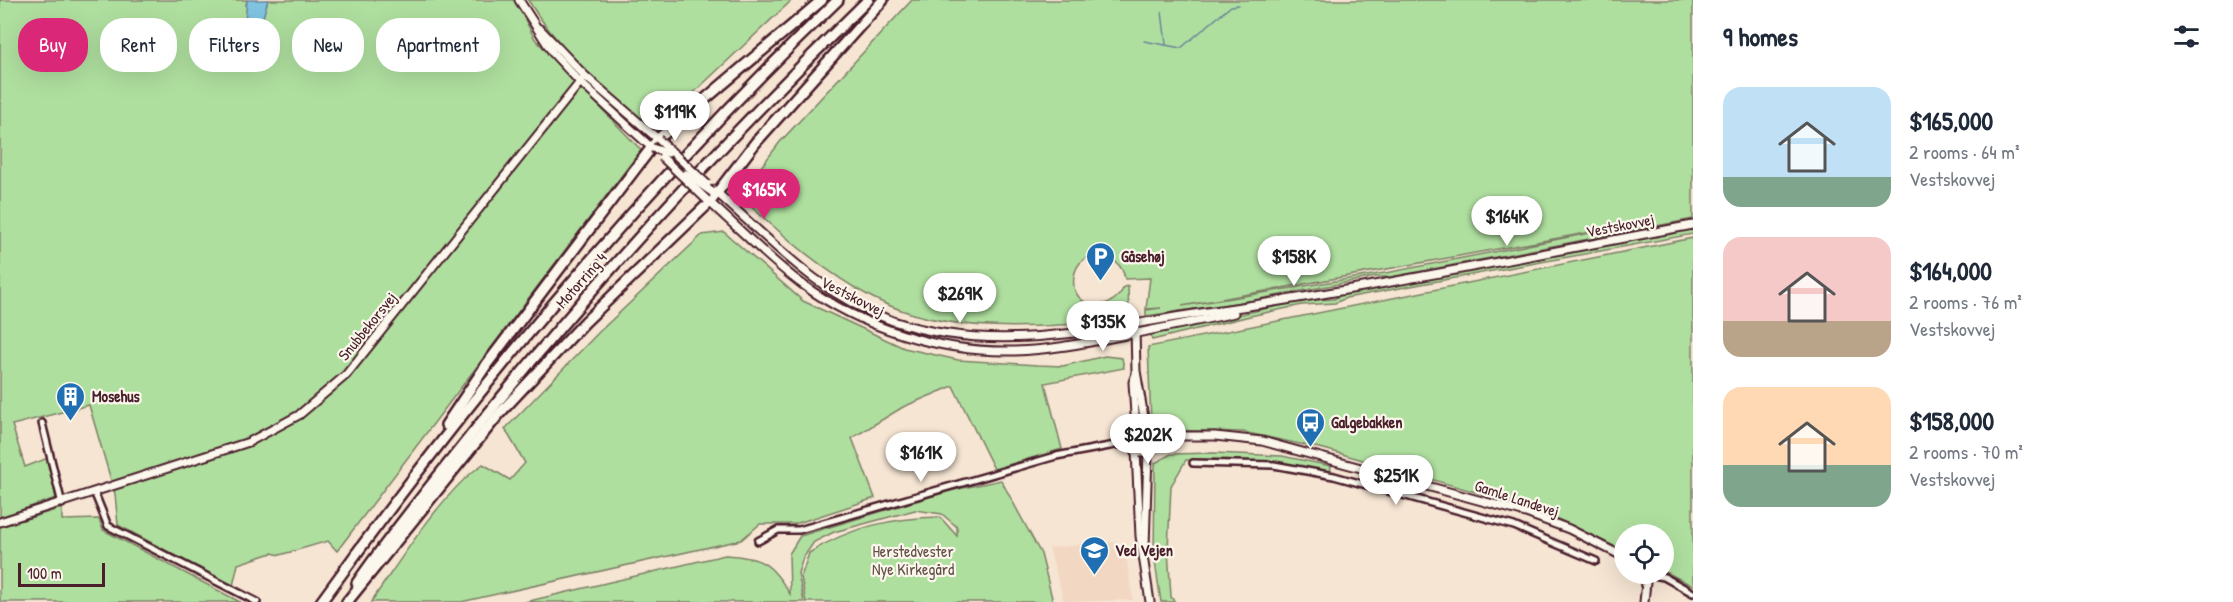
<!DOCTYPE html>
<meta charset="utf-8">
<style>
:root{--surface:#fff;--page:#f2f2f3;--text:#1f2937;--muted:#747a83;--accent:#db2777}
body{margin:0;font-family:"Patrick Hand",sans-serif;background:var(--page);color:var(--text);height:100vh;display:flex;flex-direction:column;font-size:22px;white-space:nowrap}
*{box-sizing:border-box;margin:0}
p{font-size:20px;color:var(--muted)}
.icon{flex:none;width:33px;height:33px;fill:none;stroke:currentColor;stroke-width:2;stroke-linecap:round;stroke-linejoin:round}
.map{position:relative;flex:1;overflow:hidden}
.sheet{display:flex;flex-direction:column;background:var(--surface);width:540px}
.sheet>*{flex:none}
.banner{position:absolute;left:18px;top:18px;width:570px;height:54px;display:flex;gap:12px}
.tools{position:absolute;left:1614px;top:524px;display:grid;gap:12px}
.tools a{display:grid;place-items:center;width:60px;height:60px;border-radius:50%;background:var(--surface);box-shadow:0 6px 24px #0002;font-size:30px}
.scale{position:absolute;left:18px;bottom:15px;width:87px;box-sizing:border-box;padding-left:6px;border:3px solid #4a1f2b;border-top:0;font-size:16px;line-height:21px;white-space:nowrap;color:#4a1f2b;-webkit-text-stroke:4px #fbf7ec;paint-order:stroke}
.price{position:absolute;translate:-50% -51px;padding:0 14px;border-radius:21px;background:#fff;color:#222;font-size:20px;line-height:39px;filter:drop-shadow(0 2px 3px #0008)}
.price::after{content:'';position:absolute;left:50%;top:36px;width:18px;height:14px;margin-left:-9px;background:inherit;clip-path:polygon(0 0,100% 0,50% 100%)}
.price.selected{background:var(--accent);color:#fff}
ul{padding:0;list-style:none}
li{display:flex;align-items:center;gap:18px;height:150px;padding:0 30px}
li span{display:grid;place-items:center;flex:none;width:168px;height:120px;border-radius:18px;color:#555}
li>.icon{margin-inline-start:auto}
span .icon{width:72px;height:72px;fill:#fffc;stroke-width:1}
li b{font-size:26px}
h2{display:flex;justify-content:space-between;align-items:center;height:72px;padding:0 30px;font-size:26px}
.tag{padding:0 21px;border-radius:24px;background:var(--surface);box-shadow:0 6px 24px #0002;font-size:21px;line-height:54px}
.tag.selected{background:var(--accent);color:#fff}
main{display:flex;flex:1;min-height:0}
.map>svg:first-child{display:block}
.built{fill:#f2d8c2}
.green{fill:#afdf9f;stroke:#7c7f65;stroke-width:1.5;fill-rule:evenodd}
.water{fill:#80c4e1;stroke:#6a8298;stroke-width:1.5}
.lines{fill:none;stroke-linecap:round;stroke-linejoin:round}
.stream{stroke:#6a8298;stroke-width:1.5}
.minor-casing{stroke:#4a1f2b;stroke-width:10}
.tertiary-casing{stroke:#4a1f2b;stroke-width:11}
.motorway-casing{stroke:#4a1f2b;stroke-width:14}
.minor{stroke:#fbf7ec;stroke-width:5}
.tertiary{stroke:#fbf7ec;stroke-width:7}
.motorway{stroke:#fbf7ec;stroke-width:9}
.tertiary-bridge-casing{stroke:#4a1f2b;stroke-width:11;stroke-linecap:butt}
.tertiary-bridge{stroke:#fbf7ec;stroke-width:7}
.labels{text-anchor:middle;stroke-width:4.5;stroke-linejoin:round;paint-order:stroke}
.street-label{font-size:16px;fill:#4a1f2b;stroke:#fbf7ec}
.poi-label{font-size:16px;font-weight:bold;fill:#4a1f2b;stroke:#fbf7ec;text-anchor:start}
.park-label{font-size:16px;fill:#634f48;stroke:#fbf7ec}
</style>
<main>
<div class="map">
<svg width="1693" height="602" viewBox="0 0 1693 602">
<rect width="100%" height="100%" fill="#f6e5d3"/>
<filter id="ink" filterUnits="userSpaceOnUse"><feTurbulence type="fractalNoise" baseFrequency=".0167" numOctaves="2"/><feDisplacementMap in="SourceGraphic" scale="12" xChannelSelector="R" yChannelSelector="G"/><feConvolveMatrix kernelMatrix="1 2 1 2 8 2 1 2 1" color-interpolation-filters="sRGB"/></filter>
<g filter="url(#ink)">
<!-- built -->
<polygon class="built" points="1109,542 1116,543 1126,554 1133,600 1064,602 1049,548"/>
<!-- green -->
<g class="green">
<polygon points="0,0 247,0 246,5 256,28 268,0 515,0 535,39 641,150 337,551 328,541 280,555 272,553 238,564 233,586 118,525 115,494 89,405 12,425 25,467 48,458 56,498 0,517"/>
<path d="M528,0h264l-105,99 -28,17 -2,18c-47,-41 -97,-81 -129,-134z"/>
<path d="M912,0h781v219l-302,58h-16l-126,24 -103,15v-6l15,-2 -15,1 4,-31 -25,1c-4,-29 -47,-33 -51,-2 -5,31 37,39 50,10l4,-1 1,33c-82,8 -179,19 -256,-21 -50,-26 -92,-65 -134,-102l41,-54zM1636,224l-245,48 -209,34z"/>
<polygon points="1693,229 1693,234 1346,298 1335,303 1302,305 1250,316 1152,340 1151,334 1301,301 1334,299 1345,293"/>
<path d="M724,232l79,69 101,47 54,12 79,5 26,1 42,-10 17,2 2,10 -79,15 17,66 -68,20 -41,-83 -50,21 -51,31 23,60 -80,26h-35l-19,16 -280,62h-90c28,-40 73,-112 112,-138l27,16 15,-17 -20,-34 94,-97 103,-97z"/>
<polygon points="1693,238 1693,586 1664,571 1664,534 1624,534 1624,551 1539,510 1324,449 1243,432 1161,430 1151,422 1148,347"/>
<path d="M1213,453l69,3 49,10 -1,6c-49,-10 -94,-15 -144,-12l-15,26 -3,63 3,48 4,5h-14l-7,-47 1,-92 16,-9z"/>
<path d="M1001,480l40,74 12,48h-247l-5,-25 8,-24c41,-26 83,-35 131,-36l17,19v-9l-15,-13 -27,-4 -81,22 -20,10 -11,16 -5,15 6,29h-279l200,-47c37,2 46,8 65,39l-1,-40 11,-18 149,-45z"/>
<polygon points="62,508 62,520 99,519 103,530 240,602 0,602 0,527"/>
</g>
<!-- water -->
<polygon class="water" points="247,0 268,0 262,21 256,28 251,28 245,21"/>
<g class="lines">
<!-- stream -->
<g class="stream">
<polyline points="1162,12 1166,44"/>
<polyline points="1144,41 1181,48 1231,6 1239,5"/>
</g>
<defs>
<g id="minor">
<polyline points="42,423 62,504"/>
<polyline points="1193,463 1274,465 1334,476 1514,526 1596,561"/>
<polyline points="95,494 108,526 257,602"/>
<polyline points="758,541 778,530 799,530 1056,456 1131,442"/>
<polyline points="1648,574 1664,577 1693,593"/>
</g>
<g id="tertiary">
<polyline points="519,0 553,53 580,82 653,149"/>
<polyline points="540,29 585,76 658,139"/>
<path d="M714,190c58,51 104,105 179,131 105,35 208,7 314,-9 162,-23 324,-57 486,-87"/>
<path d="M707,200c32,28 61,59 95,84 60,44 139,69 213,67 40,-1 78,-10 117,-17 34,-7 68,-13 102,-21"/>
<polyline points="1135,329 1136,371 1146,429"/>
<polyline points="1136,374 1133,382 1136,431"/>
<circle cx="1143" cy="441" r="12"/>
<polyline points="1155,436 1215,436 1262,441 1526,513 1569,529 1624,557"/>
<polyline points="1136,451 1140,536 1150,602"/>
<polyline points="0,522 249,442 299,415 346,375 585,76"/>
<polyline points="1145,547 1148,452"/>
<polyline points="1644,602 1647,573"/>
</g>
<g id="motorway">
<polyline points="446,425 487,364 658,139 822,0"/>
<path d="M357,583c38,-55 81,-106 122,-158 121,-150 251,-291 389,-425"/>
<path d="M321,602c155,-215 325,-419 517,-602"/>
<polyline points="347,602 499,414 585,322 710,202 756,142 883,0"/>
</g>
</defs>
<!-- minor casing -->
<use href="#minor" class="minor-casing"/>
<!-- tertiary casing -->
<use href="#tertiary" class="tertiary-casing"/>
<!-- motorway casing -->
<use href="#motorway" class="motorway-casing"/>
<!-- minor -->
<use href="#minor" class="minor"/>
<!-- tertiary -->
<use href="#tertiary" class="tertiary"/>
<!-- motorway -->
<use href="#motorway" class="motorway"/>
<defs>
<g id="tertiary-bridge">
<polyline points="658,139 707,184"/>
<polyline points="652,148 668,153"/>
<polyline points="662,157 707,200"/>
<polyline points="686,174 712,192"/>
</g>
</defs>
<!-- tertiary-bridge casing -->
<use href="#tertiary-bridge" class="tertiary-bridge-casing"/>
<!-- tertiary-bridge -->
<use href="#tertiary-bridge" class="tertiary-bridge"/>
</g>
</g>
<!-- icons -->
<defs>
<symbol id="parking-pin" viewBox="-11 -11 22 30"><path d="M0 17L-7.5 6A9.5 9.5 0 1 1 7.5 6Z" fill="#1f6fb2" stroke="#fbf7ec"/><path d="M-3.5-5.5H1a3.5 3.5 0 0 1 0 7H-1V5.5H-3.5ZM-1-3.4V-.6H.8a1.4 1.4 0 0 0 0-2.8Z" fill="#fff"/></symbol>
<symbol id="building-pin" viewBox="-11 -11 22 30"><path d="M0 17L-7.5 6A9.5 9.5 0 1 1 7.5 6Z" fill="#1f6fb2" stroke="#fbf7ec"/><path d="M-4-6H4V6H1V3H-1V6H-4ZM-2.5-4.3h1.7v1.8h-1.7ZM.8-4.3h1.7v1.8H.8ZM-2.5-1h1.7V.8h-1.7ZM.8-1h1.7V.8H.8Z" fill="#fff"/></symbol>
<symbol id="bus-pin" viewBox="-11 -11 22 30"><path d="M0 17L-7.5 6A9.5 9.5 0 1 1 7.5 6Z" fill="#1f6fb2" stroke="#fbf7ec"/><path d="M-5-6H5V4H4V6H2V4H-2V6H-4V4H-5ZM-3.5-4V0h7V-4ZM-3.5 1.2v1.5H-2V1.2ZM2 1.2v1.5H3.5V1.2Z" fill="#fff"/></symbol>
<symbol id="school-pin" viewBox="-11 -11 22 30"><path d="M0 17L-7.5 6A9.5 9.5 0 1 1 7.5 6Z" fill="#1f6fb2" stroke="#fbf7ec"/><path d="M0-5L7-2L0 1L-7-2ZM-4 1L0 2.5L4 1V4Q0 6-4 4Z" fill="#fff"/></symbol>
</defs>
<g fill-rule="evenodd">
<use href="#parking-pin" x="1084" y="240" width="33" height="45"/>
<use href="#building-pin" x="54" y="380" width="33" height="45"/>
<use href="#bus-pin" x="1294" y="406" width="33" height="45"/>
<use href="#school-pin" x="1078" y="534" width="33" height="45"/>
</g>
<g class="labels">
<!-- street labels -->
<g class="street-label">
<text transform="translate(1620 225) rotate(-11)" y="6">Vestskovvej</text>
<text transform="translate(581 280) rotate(-49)" y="6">Motorring 4</text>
<text transform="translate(853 296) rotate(27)" y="6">Vestskovvej</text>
<text transform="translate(367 326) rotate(-51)" y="6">Snubbekorsvej</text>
<text transform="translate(1517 498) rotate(18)" y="6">Gamle Landevej</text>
</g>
<!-- poi labels -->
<g class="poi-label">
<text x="1121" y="262">Gåsehøj</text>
<text x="92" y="402">Mosehus</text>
<text x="1331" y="428">Galgebakken</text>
<text x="1115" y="556">Ved Vejen</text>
</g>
<!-- park labels -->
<g class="park-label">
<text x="913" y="557">Herstedvester<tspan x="913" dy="18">Nye Kirkegård</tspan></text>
</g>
</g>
</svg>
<div class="tools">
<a><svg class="icon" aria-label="locate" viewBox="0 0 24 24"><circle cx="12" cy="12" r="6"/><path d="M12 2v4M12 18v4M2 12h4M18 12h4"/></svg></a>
</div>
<div class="scale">100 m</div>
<b class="price" style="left:675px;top:142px">$119K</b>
<b class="price selected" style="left:764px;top:220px">$165K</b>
<b class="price" style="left:1507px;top:247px">$164K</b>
<b class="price" style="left:1294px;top:287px">$158K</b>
<b class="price" style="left:960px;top:324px">$269K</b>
<b class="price" style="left:1103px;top:352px">$135K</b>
<b class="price" style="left:1148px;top:465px">$202K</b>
<b class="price" style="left:921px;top:483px">$161K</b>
<b class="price" style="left:1396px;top:506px">$251K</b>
<div class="banner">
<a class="tag selected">Buy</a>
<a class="tag">Rent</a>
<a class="tag">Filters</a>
<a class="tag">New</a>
<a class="tag">Apartment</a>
</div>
</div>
<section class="sheet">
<h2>9 homes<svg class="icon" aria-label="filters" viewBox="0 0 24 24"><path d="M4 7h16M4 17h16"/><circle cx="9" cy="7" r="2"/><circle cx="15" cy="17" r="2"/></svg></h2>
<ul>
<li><span style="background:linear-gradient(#bfe0f5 75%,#7fa58c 0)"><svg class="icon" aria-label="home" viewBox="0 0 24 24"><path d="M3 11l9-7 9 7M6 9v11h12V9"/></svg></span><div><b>$165,000</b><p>2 rooms · 64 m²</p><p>Vestskovvej</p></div></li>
<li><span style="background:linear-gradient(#f6c9c9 70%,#b9a48a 0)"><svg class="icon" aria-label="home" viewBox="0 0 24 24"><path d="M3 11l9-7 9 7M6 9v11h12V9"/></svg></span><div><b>$164,000</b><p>2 rooms · 76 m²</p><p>Vestskovvej</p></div></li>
<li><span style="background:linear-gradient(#ffd9b3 65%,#7fa58c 0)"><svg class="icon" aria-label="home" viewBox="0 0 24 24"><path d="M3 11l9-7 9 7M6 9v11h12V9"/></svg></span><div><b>$158,000</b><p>2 rooms · 70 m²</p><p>Vestskovvej</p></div></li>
</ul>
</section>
</main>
